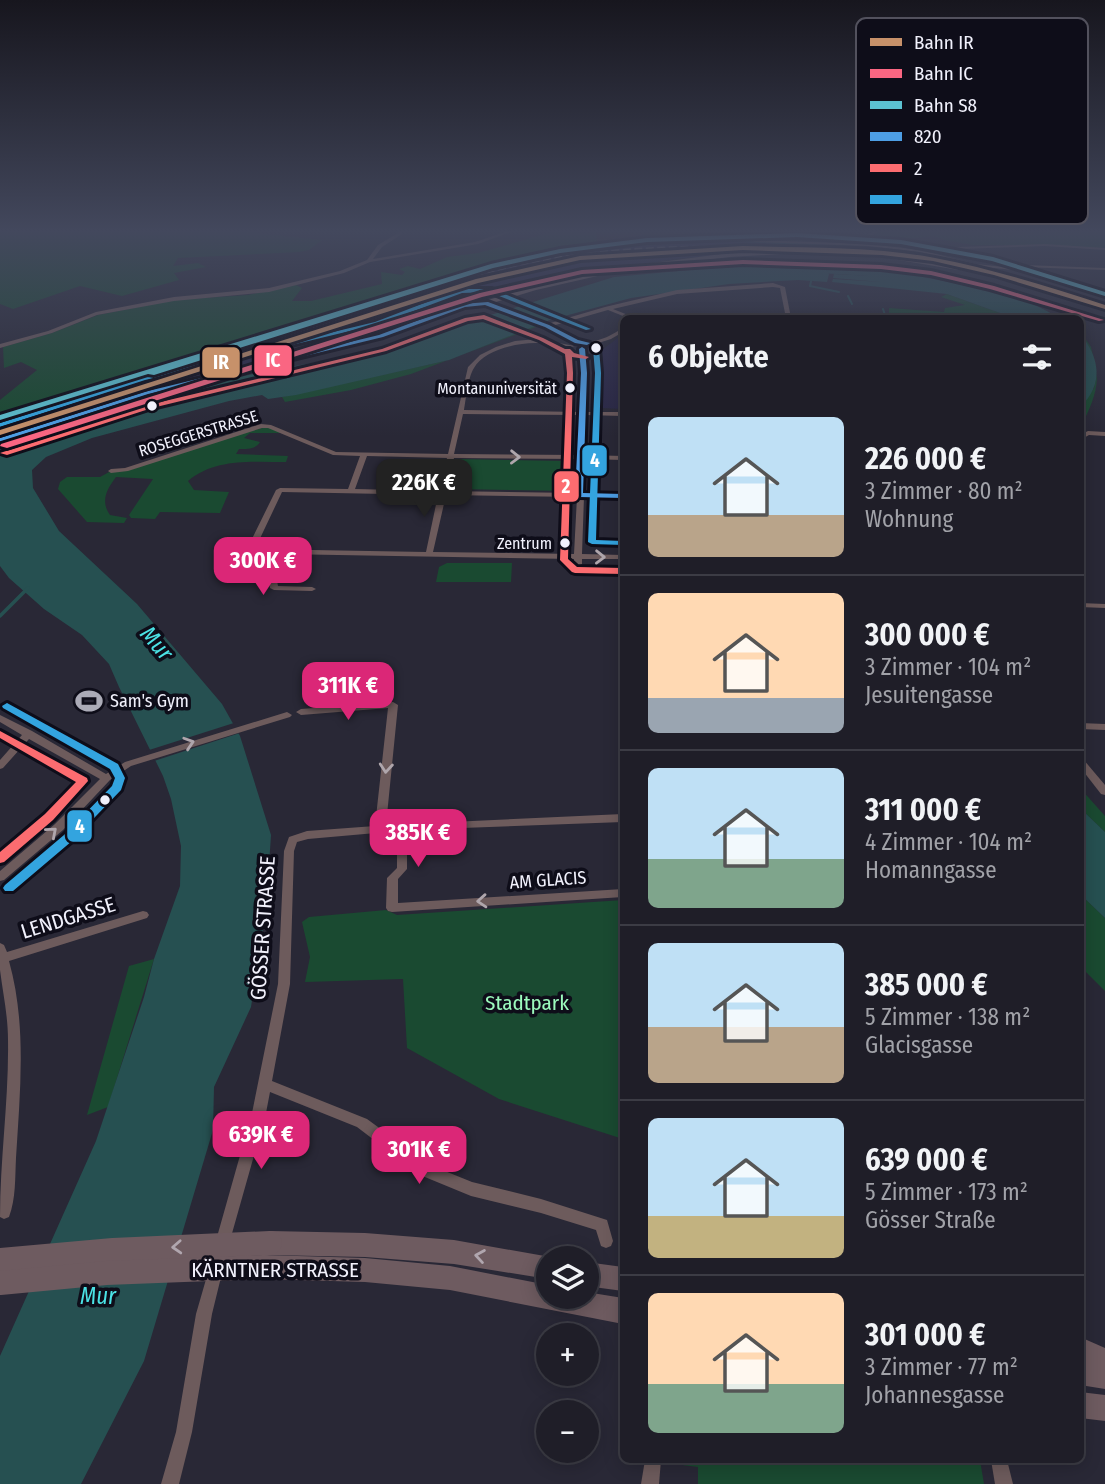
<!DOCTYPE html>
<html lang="de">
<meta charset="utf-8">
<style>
:root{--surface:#1f1e28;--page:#272730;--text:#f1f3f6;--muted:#a1a2a8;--line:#3c3c45;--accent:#db2777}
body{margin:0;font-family:"Fira Sans Condensed",sans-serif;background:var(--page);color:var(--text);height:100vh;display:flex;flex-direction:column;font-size:26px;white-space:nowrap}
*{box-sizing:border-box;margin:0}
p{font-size:23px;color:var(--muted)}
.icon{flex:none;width:38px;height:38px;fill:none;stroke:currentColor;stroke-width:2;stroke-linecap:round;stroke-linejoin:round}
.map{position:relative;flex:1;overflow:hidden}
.drawer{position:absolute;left:620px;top:315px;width:464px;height:1148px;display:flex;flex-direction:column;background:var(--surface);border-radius:10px;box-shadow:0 4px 18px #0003,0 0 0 2px var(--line)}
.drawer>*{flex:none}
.buttons{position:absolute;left:536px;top:1246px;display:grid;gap:14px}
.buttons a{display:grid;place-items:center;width:63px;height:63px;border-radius:50%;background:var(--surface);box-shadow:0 4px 18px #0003,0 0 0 2px var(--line);font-size:35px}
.price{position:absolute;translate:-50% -60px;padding:0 16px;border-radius:14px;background:var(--accent);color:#fff;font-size:23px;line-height:46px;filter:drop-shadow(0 2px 4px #0008)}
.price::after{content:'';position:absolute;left:50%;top:42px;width:21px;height:16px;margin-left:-10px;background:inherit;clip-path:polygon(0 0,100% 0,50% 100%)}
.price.current{background:#222;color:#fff}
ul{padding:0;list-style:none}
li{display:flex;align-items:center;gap:21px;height:175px;padding:0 28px}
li+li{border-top:2px solid var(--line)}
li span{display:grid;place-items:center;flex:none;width:196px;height:140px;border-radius:10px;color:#555}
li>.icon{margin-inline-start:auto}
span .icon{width:84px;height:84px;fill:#fffc;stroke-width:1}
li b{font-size:30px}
h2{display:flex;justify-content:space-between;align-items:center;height:84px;padding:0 28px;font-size:30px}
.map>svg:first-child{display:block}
.built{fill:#2a2746}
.industrial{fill:#392826}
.green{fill:#1a4a31}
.water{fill:#265051}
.pier{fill:#292836}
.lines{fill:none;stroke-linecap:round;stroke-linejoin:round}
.stream-far1{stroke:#265051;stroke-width:2}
.stream{stroke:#265051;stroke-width:3.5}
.river{fill:#265051;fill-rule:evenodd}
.minor{fill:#6d5b5c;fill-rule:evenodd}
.secondary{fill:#705d60;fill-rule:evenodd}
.primary{fill:#6e5b60;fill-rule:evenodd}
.rail-far1{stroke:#6a6469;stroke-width:2;stroke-dasharray:8 3.5;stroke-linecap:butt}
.rail{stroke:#6a6469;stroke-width:2.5;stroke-dasharray:10 5;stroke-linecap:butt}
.primary-bridge{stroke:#6e5b60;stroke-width:24}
.bus-1-casing{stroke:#0e0d19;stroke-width:6}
.bus-2-casing{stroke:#0e0d19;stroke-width:6}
.bus-3-casing{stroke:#0e0d19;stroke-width:6}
.bus-1{fill:#4d9ee5;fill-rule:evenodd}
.bus-2{fill:#fc6c70;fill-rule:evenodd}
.bus-3{fill:#33a4df;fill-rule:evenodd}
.rail-1-casing{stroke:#0e0d19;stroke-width:6}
.rail-2-casing{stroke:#0e0d19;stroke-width:6}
.rail-3-casing{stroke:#0e0d19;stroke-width:6}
.rail-1{fill:#c7916a;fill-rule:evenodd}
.rail-2{fill:#fa6682;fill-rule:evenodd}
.rail-3{fill:#5cc1d1;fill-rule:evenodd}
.oneway{stroke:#afa6ac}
.oneway2{stroke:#b0a6ae}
.bus-dot{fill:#f1f1fc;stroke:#0e0d19;stroke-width:2.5}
.labels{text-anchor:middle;stroke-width:7;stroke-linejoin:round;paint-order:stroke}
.bus-label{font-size:16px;fill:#f1f1fc;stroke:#0e0d19;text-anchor:end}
.far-street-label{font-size:16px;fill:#f1f1fc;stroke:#0e0d19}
.poi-label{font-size:18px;fill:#f1f1fc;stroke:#0e0d19;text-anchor:start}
.street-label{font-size:18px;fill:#f1f1fc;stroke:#0e0d19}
.near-street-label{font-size:21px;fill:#f1f1fc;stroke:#0e0d19}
.near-park-label{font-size:21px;fill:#9cfabd;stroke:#0e0d19}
.near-water-label{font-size:23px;font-style:italic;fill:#4be2e5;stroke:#0e0d19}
.key{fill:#0e0d19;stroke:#52515d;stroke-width:2}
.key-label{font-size:19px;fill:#f1f1fc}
.line-badge{stroke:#0e0d19;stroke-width:2.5}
.badge-label{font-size:19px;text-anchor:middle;font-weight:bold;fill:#fff}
</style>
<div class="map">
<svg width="1105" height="1484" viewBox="0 0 1105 1484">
<rect width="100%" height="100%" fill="#292836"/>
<!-- built -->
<g class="built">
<polygon points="697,236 885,249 949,259 984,269 979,271 898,257 778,250 673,259 569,277 564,275 519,290 507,285 425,312 416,308 283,350 268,360 125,396 7,435 2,429 184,370 327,315 490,266 556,251 613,244 613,238"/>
<polygon points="623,334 623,409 600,408 602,375 592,370 594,356"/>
</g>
<!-- industrial -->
<polygon class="industrial" points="596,229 711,229 721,236 731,238 697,236 613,238 613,244 556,251 558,246 597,242"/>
<!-- green -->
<g class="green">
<polygon points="0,229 261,229 256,233 322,240 309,250 299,252 178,258 173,266 198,263 206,267 174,273 179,280 122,296 80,286 13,309 0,304"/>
<polygon points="552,229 588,233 589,229 596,229 597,242 558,246 556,251 490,266 327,315 184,370 0,429 0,400 37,370 21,362 4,368 3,347 52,333 98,315 175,300 248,295 296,285 302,288 292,301 311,301 382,284 381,272 402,275 405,272 399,269 408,266 420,269 447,257 478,253 559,230"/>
<polygon points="882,229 1105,229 1105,246 1104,248 1042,245 973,245 944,240 934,236 874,242 873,237"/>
<polygon points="947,294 1014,318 889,318 889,308 944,312 945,308 965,305 941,297"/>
<polygon points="534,326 536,327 411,374 351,390 285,402 282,397 449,360"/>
<path d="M1080,331c25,41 20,57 0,98v-22l14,-19 3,-14 -6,-27z"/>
<path d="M269,426l16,7h-35l-6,5 16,4c-4,7 -13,7 -21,7l-3,5 52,2 -2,6c-34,0 -71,-4 -98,19l6,9 35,2 -9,21 -60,-1 -5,7 -24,-1 -2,-3 24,-36 -37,-2c-9,12 -16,24 -6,38l17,3 -3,5 -37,-1 -29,-33 2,-7 7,-5h33l11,-6 15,-1 52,-18z"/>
<polygon points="459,459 568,461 568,491 454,489"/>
<polygon points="447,563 512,563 511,582 436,582 439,567"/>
<polygon points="1080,788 1105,816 1105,832 1080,808"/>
<polygon points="1080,894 1105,918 1105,991 1080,966"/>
<polygon points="623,900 623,1139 499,1099 407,1048 403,979 305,982 310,957 302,922 309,917 386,910 397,915"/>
<polygon points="154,959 108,1107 87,1115 129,966"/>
<polygon points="667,1460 980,1460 984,1484 698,1484 698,1467 666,1463"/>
</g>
<!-- water -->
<g class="water">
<path d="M766,263h38l24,5 -1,4 2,2 -2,8 -29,-2 -69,4 -98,14 -81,22 -101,40 -153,35 -28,4 -6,-4 -33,6 -137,37 -46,19 -14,13 1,18 26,43 78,73 85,100 18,32 31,99 -5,75 -15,97 -37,80 -1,43 -69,231 -63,123h-81v-128l96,-215 48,-144 10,-38 26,-73 1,-40 -10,-47 -8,-23 -44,-89 -10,-23 -27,-29 -38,-26 -35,-31 -9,-12v-119c70,-26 142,-49 215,-65 46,-10 92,-18 137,-27 18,-4 33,-11 51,-13l211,-65z"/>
<path d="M860,269l61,4 2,1 -9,1c52,12 98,13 145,43h-45l-67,-24 -115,-12 1,-3 49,3 -49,-4 1,-4 39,2 -13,-2z"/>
<path d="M1080,334c20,23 24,51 0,73z"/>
<polygon points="1080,808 1105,832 1105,918 1080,894"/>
</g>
<!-- pier -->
<polygon class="pier" points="237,722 243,732 151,762 146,751"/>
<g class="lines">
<!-- stream-far1 -->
<g class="stream-far1">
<polyline points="694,238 862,248"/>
<polyline points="812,277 810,286 839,292"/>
<polyline points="848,296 852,304"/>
<polyline points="883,309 886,318"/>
</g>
<!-- stream -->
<polyline class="stream" points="0,616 28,588"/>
<!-- river -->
<polygon class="river" points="800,267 885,271 890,274 885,277 803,272 800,271"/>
<!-- minor -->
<g class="minor">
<polygon points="397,229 401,229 402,234 382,247 373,259 475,242 514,229 519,229 478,244 370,262 344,273 269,292 174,301 97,315 52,333 0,348 0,344 48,331 96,312 174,297 269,288 340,271 367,260 378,245 398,233"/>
<polygon points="712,229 716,229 727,235 757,240 866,244 866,235 878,229 882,229 870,237 870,244 920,250 976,264 1024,269 1105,291 1105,295 1024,271 976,266 920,252 868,246 757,242 724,237"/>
<polygon points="1045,244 1105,248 1105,250 1045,246 927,250 925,249 927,248"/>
<polygon points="1024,265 1105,268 1105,270 1022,267"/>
<path d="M773,283l12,4 6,31h-5l-6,-30 -7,-1 -96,7 -64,15 20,8v1h-5l-20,-8 -56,16c20,11 32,21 55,11 6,-3 11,-6 16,-9v4l-12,7 -19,6 -15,-1 -32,-17 -62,-24 5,-1 59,22 58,-17 72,-17z"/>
<path d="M537,339l38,7c-12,4 -25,-3 -37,-3 -19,-1 -55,7 -64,25 -6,9 -8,31 -10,42l116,2 1,-39 -2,-24 5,-1 3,25 -1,39h37v4l-37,-1 -1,40 38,1v4l-38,-1 -1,34 39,1v4l-39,-1 -2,57 41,1v4h-41v5l-4,2 -4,-2v-5l-294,-5 -5,16 3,16 34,1 4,2 -4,2 -38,-1 -4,-2 -3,-18 5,-16 -22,-1 -4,-2 30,-61 4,-2 68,1 12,-33 -27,-1 -65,-27h-6l-134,43 -17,2 -3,-2 3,-2 14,-1 136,-44 10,1 65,27 112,2 20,-87 12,-12 16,-8 19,-6zM463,414l116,1 -1,40 -124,-1zM367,456l80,2 -8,33 -84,-2zM454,458l124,1 -1,34 -131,-2zM282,492l156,3 -12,57 -171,-3zM446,495l131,2 -3,57 -141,-2z"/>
<polygon points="1088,431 1105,432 1105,436 1089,435 1080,440 1080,435"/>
<polygon points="1080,603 1105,604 1105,608 1080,607"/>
<polygon points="393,702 398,705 386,825 623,814 623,822 407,830 407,869 398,879 398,903 623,889 623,897 392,912 388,911 386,908 387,878 397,868 397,831 385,832 380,835 376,833 308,839 297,842 294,851 290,984 272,1081 367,1119 430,1165 472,1182 541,1199 607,1220 613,1241 611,1246 606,1248 601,1246 596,1230 541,1213 471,1196 420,1175 357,1127 270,1092 266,1113 229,1244 227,1249 222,1251 217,1249 215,1244 252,1113 278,984 284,851 289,837 307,831 375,826 388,708 301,715 296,712 301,709"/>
<polygon points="287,712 292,715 290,717 131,766 110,780 63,830 4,880 0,881 0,871 55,824 100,779 29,739 3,768 0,769 0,760 22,735 0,722 0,715 32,731 106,774 125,762"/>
<polygon points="1080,723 1105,724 1105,730 1080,729"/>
<polygon points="1080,758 1083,759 1105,785 1105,795 1101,794 1080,767"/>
<path d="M143,911l4,1 2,3 -2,3 -138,43c18,64 11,131 7,197 -1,19 0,41 -7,59l-5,2 -4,-2c0,-59 9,-118 8,-177 0,-24 -5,-46 -8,-70 0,-8 0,-18 0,-27l4,2 3,7z"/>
<polygon points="216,1262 221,1264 223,1269 212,1314 192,1432 179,1484 161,1484 176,1432 196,1314 209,1269 211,1264"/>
<polygon points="645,1460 661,1460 659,1484 641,1484"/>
<polygon points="991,1460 1007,1460 1013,1484 995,1484"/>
</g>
<!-- secondary -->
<polygon class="secondary" points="800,249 887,254 962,268 958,270 887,258 800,253 729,257 615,272 536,290 486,305 465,307 362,344 149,395 0,443 0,437 143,391 356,340 461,303 485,301 534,286 615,268 729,253"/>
<!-- primary -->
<g class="primary">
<polygon points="270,1231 365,1233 454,1240 556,1258 548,1258 548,1279 454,1264 365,1257 270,1255 262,1251 258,1243 262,1235"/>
<polygon points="264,1255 365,1258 450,1266 548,1285 548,1297 586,1297 586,1292 623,1298 623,1324 450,1290 365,1282 264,1279 255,1276 252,1267 255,1258"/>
<polygon points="586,1262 623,1267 623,1291 586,1286"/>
<polygon points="1080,1337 1105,1348 1105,1389 1080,1385"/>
<polygon points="1080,1392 1105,1395 1105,1421 1080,1418"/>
</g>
<!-- rail-far1 -->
<g class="rail-far1">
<polyline points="633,238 661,239"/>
<path d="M203,366c103,-33 204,-76 310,-100 102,-23 209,-21 313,-17"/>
</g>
<!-- rail -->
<polyline class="rail" points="0,431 209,365"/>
<!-- primary-bridge -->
<g class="primary-bridge">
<polyline points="0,1260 113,1250 270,1243"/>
<polyline points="0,1283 106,1273 264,1267"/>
</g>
<defs>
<g id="bus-1">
<polygon points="488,302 549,325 578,340 590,343 587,345 575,343 545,327 485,305 465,307 383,337 148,394 0,442 0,438 144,392 379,335 462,304"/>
<polygon points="582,347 585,349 587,373 583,493 623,494 623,498 579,497 575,495 581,373 579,349"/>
</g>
<g id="bus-2">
<polygon points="484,315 543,338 565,349 570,349 574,353 589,357 586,359 572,357 573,373 568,559 577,567 623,568 623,574 575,573 572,572 560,560 567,373 565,354 539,340 483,319 468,321 386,351 152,408 7,455 0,453 148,405 382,349 465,318"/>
<polygon points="0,731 87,778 88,781 53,820 4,862 0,863 0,852 45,814 76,782 0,738"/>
</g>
<g id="bus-3">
<polygon points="461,289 492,289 591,329 586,330 489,292 462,293 379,324 145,380 0,427 0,423 141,378 375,322"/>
<polygon points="596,346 599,348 601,373 596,540 623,541 623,545 592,544 588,542 595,373 593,348"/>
<polygon points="7,703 118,764 125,778 121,790 72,841 13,891 5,891 3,888 5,885 64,835 112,786 115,778 110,769 3,708 2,706"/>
</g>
</defs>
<!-- bus-1 casing -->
<use href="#bus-1" class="bus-1-casing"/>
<!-- bus-2 casing -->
<use href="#bus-2" class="bus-2-casing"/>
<!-- bus-3 casing -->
<use href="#bus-3" class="bus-3-casing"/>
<!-- bus-1 -->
<use href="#bus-1" class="bus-1"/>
<!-- bus-2 -->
<use href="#bus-2" class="bus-2"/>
<!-- bus-3 -->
<use href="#bus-3" class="bus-3"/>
<defs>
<path id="rail-1" d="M743,246c63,2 130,0 192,12 58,11 114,29 170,47v4l-111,-34 -61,-14 -51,-6 -139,-5 -163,10 -102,23 -478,152v-5l476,-151 104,-23z"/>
<polygon id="rail-2" points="743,260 881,265 931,271 994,286 1104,320 1099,321 990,289 931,275 881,269 743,264 582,274 482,297 7,448 0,446 1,444 480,293 582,270"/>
<polygon id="rail-3" points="797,233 901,240 993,257 1105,292 1105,296 992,261 901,244 797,237 647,242 560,253 493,268 154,375 148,374 0,420 0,415 491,264 560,249 647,238"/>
</defs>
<!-- rail-1 casing -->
<use href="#rail-1" class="rail-1-casing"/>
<!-- rail-2 casing -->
<use href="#rail-2" class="rail-2-casing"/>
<!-- rail-3 casing -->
<use href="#rail-3" class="rail-3-casing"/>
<!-- rail-1 -->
<use href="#rail-1" class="rail-1"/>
<!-- rail-2 -->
<use href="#rail-2" class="rail-2"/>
<!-- rail-3 -->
<use href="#rail-3" class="rail-3"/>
</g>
<!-- one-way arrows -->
<defs><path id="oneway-chevron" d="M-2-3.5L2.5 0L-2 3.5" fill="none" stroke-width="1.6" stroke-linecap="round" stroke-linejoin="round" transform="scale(1.75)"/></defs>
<g class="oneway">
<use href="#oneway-chevron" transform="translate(515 457) rotate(1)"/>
<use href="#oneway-chevron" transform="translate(600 557) rotate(1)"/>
<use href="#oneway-chevron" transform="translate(189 743) rotate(-18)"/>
<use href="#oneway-chevron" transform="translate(386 768) rotate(95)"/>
<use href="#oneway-chevron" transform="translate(52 832) rotate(-41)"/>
<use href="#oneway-chevron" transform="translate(482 901) rotate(176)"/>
</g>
<g class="oneway2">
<use href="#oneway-chevron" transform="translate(177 1247) rotate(177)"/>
<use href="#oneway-chevron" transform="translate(480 1256) rotate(-171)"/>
</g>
<!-- sky -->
<linearGradient id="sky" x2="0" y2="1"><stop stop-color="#17161e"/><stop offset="0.53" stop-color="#43485d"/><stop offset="1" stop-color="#43485d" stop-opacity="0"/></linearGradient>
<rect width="1105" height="436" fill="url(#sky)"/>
<!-- icons -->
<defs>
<symbol id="stadium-bare" viewBox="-9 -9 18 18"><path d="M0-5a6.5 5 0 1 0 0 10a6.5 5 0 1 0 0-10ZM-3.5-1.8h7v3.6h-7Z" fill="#ababb7" stroke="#0e0d19" stroke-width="2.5" paint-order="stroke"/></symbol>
</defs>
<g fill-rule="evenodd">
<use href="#stadium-bare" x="70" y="682" width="38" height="38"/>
</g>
<!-- markers -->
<g class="bus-dot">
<circle cx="596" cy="348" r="6"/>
<circle cx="570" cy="388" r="6"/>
<circle cx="152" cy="406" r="6"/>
<circle cx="565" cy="543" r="6"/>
<circle cx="105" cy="800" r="6"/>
</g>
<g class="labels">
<!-- bus labels -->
<g class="bus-label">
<text x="557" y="394">Montanuniversität</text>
<text x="552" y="549">Zentrum</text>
</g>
<!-- far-street labels -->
<g class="far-street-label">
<text transform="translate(198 433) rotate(-17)" y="6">ROSEGGERSTRASSE</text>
</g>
<!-- poi labels -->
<g class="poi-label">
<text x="110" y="707">Sam's Gym</text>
</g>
<!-- street labels -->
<g class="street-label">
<text transform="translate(548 880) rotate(-4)" y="6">AM GLACIS</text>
</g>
<!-- near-street labels -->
<g class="near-street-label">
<text transform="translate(68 918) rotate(-17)" y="7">LENDGASSE</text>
<text transform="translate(263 928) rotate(-86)" y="7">GÖSSER STRASSE</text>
<text x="275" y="1277">KÄRNTNER STRASSE</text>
</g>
<!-- near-park labels -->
<g class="near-park-label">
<text x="527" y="1010">Stadtpark</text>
</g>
<!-- near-water labels -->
<g class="near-water-label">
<text transform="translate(157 643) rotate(49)" y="8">Mur</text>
<text x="98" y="1304">Mur</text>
</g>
</g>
<!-- legend -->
<rect x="856" y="18" width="232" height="206" rx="10" class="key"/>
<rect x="870" y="38" width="32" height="8" fill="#c7916a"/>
<rect x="870" y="69" width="32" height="9" fill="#fa6682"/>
<rect x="870" y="101" width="32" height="8" fill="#5cc1d1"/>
<rect x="870" y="132" width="32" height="9" fill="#4d9ee5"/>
<rect x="870" y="164" width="32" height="8" fill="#fc6c70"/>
<rect x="870" y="195" width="32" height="9" fill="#33a4df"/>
<g class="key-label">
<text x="914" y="49">Bahn IR</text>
<text x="914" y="80">Bahn IC</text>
<text x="914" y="112">Bahn S8</text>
<text x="914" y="143">820</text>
<text x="914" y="175">2</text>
<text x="914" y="206">4</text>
</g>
<g class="line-badge">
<rect x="253" y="344" width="40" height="33" rx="7" fill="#fa6682"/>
<rect x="201" y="346" width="40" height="33" rx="7" fill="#c7916a"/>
<rect x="581" y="444" width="27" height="33" rx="7" fill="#33a4df"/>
<rect x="553" y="470" width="27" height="33" rx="7" fill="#fc6c70"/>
<rect x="66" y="809" width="27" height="34" rx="7" fill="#33a4df"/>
</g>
<g class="badge-label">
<text x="273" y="367">IC</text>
<text x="221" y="369">IR</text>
<text x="595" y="467">4</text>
<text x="566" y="493">2</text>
<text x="80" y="833">4</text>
</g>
</svg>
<div class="buttons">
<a><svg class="icon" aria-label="layers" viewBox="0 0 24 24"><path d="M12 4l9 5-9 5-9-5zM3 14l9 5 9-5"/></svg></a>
<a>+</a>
<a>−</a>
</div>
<b class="price current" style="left:424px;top:519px">226K €</b>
<b class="price" style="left:263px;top:597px">300K €</b>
<b class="price" style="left:348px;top:722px">311K €</b>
<b class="price" style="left:418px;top:869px">385K €</b>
<b class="price" style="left:261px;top:1171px">639K €</b>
<b class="price" style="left:419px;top:1186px">301K €</b>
<section class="drawer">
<h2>6 Objekte<svg class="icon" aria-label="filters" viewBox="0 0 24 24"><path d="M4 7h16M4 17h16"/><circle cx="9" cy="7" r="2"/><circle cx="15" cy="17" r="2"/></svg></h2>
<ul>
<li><span style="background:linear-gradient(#bfe0f5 70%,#b9a48a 0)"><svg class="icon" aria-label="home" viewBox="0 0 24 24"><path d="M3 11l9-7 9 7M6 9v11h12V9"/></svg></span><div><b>226 000 €</b><p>3 Zimmer · 80 m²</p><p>Wohnung</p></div></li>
<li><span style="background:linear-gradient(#ffd9b3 75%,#9aa5b1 0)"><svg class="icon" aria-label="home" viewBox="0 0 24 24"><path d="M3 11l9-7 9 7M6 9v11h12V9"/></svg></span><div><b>300 000 €</b><p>3 Zimmer · 104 m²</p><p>Jesuitengasse</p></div></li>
<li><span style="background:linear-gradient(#bfe0f5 65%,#7fa58c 0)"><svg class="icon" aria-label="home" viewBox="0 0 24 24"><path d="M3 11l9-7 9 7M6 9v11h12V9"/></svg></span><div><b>311 000 €</b><p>4 Zimmer · 104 m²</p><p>Homanngasse</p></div></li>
<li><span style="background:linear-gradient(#bfe0f5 60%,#b9a48a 0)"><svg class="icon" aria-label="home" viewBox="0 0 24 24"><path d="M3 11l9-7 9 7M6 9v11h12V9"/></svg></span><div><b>385 000 €</b><p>5 Zimmer · 138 m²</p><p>Glacisgasse</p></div></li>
<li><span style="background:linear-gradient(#bfe0f5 70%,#c2b280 0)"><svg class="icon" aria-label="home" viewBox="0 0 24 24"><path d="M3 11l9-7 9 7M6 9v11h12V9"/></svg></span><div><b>639 000 €</b><p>5 Zimmer · 173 m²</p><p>Gösser Straße</p></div></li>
<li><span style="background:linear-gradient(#ffd9b3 65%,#7fa58c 0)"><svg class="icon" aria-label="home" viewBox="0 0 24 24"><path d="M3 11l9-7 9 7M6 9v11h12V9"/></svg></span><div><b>301 000 €</b><p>3 Zimmer · 77 m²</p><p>Johannesgasse</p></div></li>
</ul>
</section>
</div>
